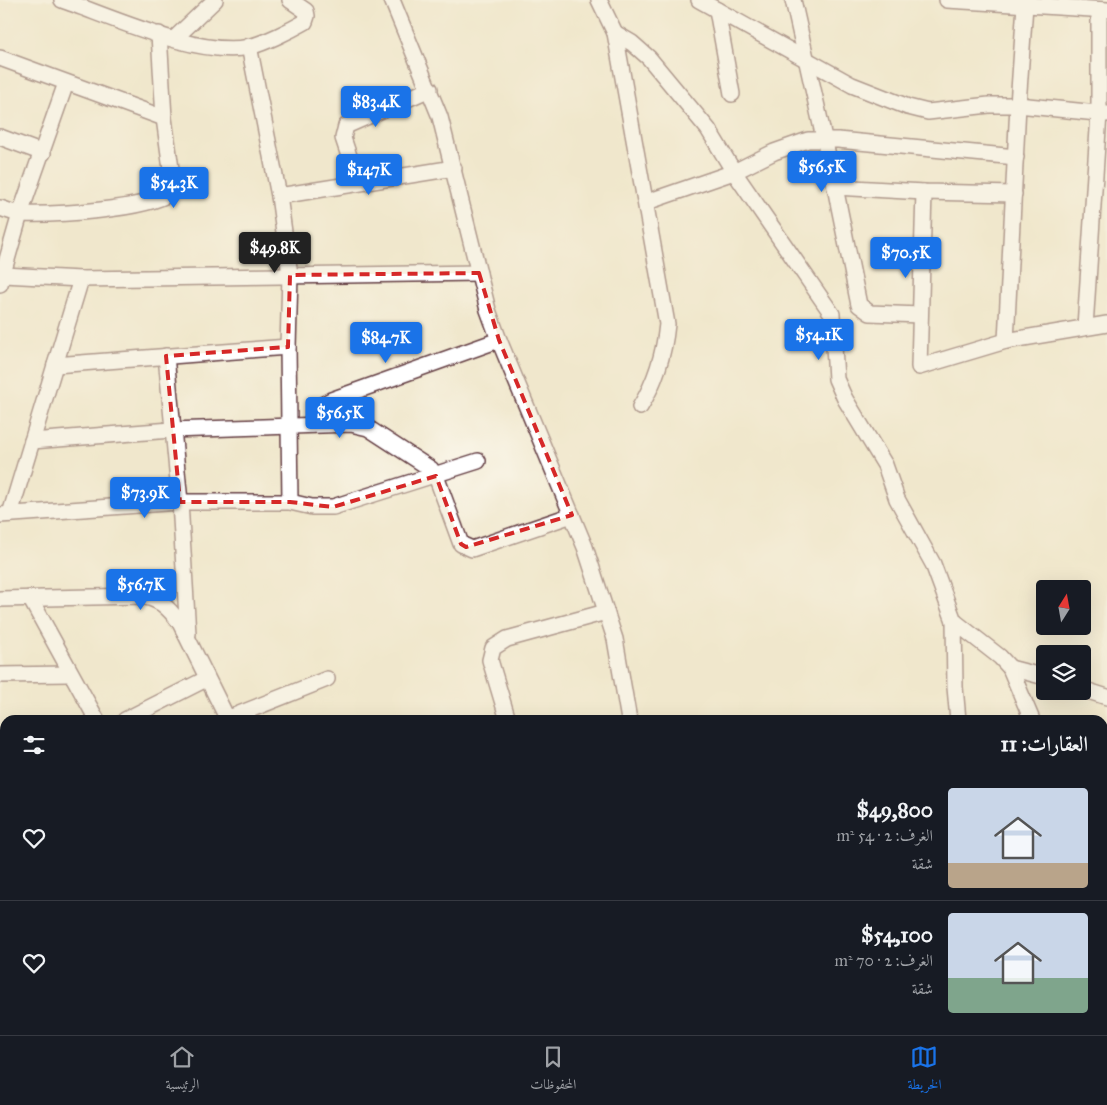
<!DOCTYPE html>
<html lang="ar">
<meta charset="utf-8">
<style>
:root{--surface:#171b24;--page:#242831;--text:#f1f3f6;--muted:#9ea1a6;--line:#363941;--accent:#1a73e8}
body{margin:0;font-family:"IM FELL Great Primer",Amiri,serif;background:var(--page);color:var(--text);direction:rtl;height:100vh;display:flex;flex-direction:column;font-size:19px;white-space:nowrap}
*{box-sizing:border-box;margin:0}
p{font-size:16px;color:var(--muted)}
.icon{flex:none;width:28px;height:28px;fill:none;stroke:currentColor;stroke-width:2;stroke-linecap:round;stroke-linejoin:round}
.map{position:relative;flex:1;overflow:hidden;direction:ltr}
.details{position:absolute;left:0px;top:715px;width:1108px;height:320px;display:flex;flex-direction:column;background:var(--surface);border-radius:15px 15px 0 0;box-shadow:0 5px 20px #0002;direction:rtl}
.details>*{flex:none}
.needle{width:32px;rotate:11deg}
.buttons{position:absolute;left:1036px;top:580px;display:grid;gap:10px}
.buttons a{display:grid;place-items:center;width:55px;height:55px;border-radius:5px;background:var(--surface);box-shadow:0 5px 20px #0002;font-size:25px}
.price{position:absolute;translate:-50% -42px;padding:0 11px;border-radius:5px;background:var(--accent);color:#fff;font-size:16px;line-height:32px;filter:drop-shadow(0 1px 2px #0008)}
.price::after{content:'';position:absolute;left:50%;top:30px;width:15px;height:11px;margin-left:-8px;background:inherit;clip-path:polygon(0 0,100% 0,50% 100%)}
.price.active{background:#222;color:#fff}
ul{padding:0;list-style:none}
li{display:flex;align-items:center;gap:15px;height:125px;padding:0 20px}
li+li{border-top:1px solid var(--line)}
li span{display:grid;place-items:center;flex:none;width:140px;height:100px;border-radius:5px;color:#555}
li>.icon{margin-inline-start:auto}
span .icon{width:60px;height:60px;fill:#fffc;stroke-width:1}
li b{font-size:21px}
h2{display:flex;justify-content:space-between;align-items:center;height:60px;padding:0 20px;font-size:21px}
.tab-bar{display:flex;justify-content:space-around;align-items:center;height:70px;border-top:1px solid var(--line);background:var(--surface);font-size:14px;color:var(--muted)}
.tab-bar a{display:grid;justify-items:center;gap:2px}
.tab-bar .active{color:var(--accent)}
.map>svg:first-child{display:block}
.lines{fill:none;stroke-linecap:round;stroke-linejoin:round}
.minor-casing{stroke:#633d43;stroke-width:18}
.minor{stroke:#fff;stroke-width:15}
.marked{fill:none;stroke:#d62828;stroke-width:4;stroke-dasharray:10 6;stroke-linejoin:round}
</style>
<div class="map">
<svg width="1107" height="1035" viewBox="0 0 1107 1035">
<rect width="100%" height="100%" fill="#fbf7ec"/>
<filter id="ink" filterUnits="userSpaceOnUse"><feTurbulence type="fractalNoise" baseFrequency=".02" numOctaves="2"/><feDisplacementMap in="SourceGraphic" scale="10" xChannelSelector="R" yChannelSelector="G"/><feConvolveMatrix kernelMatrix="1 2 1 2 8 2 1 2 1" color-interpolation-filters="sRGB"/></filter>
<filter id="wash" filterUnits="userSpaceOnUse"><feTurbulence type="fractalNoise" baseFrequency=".0096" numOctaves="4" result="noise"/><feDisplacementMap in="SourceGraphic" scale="20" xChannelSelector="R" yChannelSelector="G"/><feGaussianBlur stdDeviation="1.12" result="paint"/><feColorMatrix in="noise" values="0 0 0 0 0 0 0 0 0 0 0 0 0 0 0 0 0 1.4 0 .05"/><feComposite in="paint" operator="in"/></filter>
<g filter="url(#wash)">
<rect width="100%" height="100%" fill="#f0e7cc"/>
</g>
<g filter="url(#ink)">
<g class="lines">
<defs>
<g id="minor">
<path d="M62,0c49,17 138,58 187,47 16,-4 42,-17 56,-25l2,-6 -1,-5 -16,-11"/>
<polyline points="392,0 440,117 488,310 499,340 585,547 615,639 629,720"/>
<path d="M599,0l16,33 52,291c-3,31 -11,57 -27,83"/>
<polyline points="699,0 852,85 908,107 928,112 989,105 1018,105 1107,114"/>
<polyline points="793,0 835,187 924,192 1014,194"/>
<polyline points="947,0 1107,10"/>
<polyline points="717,10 732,94"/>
<polyline points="615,33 632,43 649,58 708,129 734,172 832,314 836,379 845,399 885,465 897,499 933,564 954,621 955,687 958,720"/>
<polyline points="174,39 215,0"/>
<polyline points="249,46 279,196 290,275 288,347 290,502"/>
<polyline points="0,58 164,118"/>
<polyline points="0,137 43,153"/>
<polyline points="358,183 343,138 346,126 430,89"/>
<polyline points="835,187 859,305 870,313 920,315"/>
<polyline points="924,192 919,367 1006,341 1107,324"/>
<polyline points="279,196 454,168"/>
<polyline points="647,202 734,172 774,152 808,140 838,140 1016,157"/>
<path d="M0,208c7,2 15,6 22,6 33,1 123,-4 148,-21l2,-17 -8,-58 -5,-84"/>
<polyline points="3,275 81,279 479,273"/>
<polyline points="0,284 20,214 66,83"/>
<polyline points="1085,327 1099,114 1099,10"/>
<polyline points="1006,341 1018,105 1025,5"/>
<polyline points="166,356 180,502 188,634"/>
<polyline points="55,365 288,347"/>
<polyline points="311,425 317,408 331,400 499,340"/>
<polyline points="32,441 171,430 351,424 368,428 431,469 436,476 461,544 472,549 572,515"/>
<polyline points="10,514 81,279"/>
<polyline points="0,515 180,502 290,502 312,507 333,507 478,461"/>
<polyline points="30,598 97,720"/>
<path d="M0,599l139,-3c20,2 29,11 41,27l48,97"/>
<polyline points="954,621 1000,657 1010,668 1032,720"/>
<polyline points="1010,668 1045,677"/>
<polyline points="0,675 70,674"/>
<polyline points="1082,689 1107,697"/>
<polyline points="125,720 206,679"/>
<polyline points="224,720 327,679"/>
<polyline points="508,720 490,660 493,648 507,639 606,612"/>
<polyline points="1102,780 1107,782"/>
<polyline points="1102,906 1107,912"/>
<polyline points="0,907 5,906"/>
<polyline points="241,1030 244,1035"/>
<polyline points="365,1030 366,1035"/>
<polyline points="637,1030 638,1035"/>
<polyline points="1075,1030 1076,1035"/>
<polyline points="0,1034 1,1035"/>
<polyline points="286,1035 287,1030"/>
<polyline points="421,1035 438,1030"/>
</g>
</defs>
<!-- minor casing -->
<use href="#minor" class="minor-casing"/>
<!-- minor -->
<use href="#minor" class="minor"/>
</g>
</g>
<!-- marked area -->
<path d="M0 0H1107V1035H0ZM479,273l20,67 73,175 -106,32 -5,-3 -25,-68 -103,31 -43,-5h-110l-14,-146 122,-9 2,-72z" fill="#f0e7cc" fill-opacity=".55" fill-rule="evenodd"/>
<path class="marked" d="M479,273l20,67 73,175 -106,32 -5,-3 -25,-68 -103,31 -43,-5h-110l-14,-146 122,-9 2,-72z"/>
</svg>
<div class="buttons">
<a><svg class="needle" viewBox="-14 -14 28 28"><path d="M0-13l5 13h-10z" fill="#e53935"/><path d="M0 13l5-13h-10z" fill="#9ea1a6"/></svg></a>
<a><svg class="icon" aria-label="layers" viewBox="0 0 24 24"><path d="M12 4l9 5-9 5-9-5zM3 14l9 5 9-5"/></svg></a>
</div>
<b class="price" style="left:376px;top:128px">$83.4K</b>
<b class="price" style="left:822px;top:193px">$56.5K</b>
<b class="price" style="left:369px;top:196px">$147K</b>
<b class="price" style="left:174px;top:209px">$54.3K</b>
<b class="price active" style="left:275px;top:274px">$49.8K</b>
<b class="price" style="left:906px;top:279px">$70.5K</b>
<b class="price" style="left:819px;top:361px">$54.1K</b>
<b class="price" style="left:386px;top:364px">$84.7K</b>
<b class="price" style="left:340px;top:439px">$56.5K</b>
<b class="price" style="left:145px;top:519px">$73.9K</b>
<b class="price" style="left:141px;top:611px">$56.7K</b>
<section class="details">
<h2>العقارات: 11<svg class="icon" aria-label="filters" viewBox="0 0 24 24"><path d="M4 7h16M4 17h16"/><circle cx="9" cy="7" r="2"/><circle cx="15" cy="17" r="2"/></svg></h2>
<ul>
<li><span style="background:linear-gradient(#c9d6e8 75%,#b9a48a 0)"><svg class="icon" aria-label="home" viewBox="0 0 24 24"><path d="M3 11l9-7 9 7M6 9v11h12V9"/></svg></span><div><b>$49,800</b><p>الغرف: 2 · 54 m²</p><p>شقة</p></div><svg class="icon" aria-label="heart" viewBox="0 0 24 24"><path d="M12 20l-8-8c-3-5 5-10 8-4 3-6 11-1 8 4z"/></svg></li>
<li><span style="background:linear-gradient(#c9d6e8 65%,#7fa58c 0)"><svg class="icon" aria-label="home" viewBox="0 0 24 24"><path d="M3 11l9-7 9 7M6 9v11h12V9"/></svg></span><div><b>$54,100</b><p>الغرف: 2 · 70 m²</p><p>شقة</p></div><svg class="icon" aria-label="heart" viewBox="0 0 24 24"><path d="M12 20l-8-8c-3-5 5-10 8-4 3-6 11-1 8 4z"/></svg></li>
</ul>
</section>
</div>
<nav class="tab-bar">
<a class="active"><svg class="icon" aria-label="map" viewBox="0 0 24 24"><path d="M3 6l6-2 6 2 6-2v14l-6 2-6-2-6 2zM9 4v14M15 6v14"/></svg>الخريطة</a>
<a><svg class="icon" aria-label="saved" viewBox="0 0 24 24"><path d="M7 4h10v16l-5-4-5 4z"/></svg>المحفوظات</a>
<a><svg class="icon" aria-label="home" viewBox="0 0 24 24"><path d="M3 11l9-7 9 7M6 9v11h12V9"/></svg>الرئيسية</a>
</nav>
